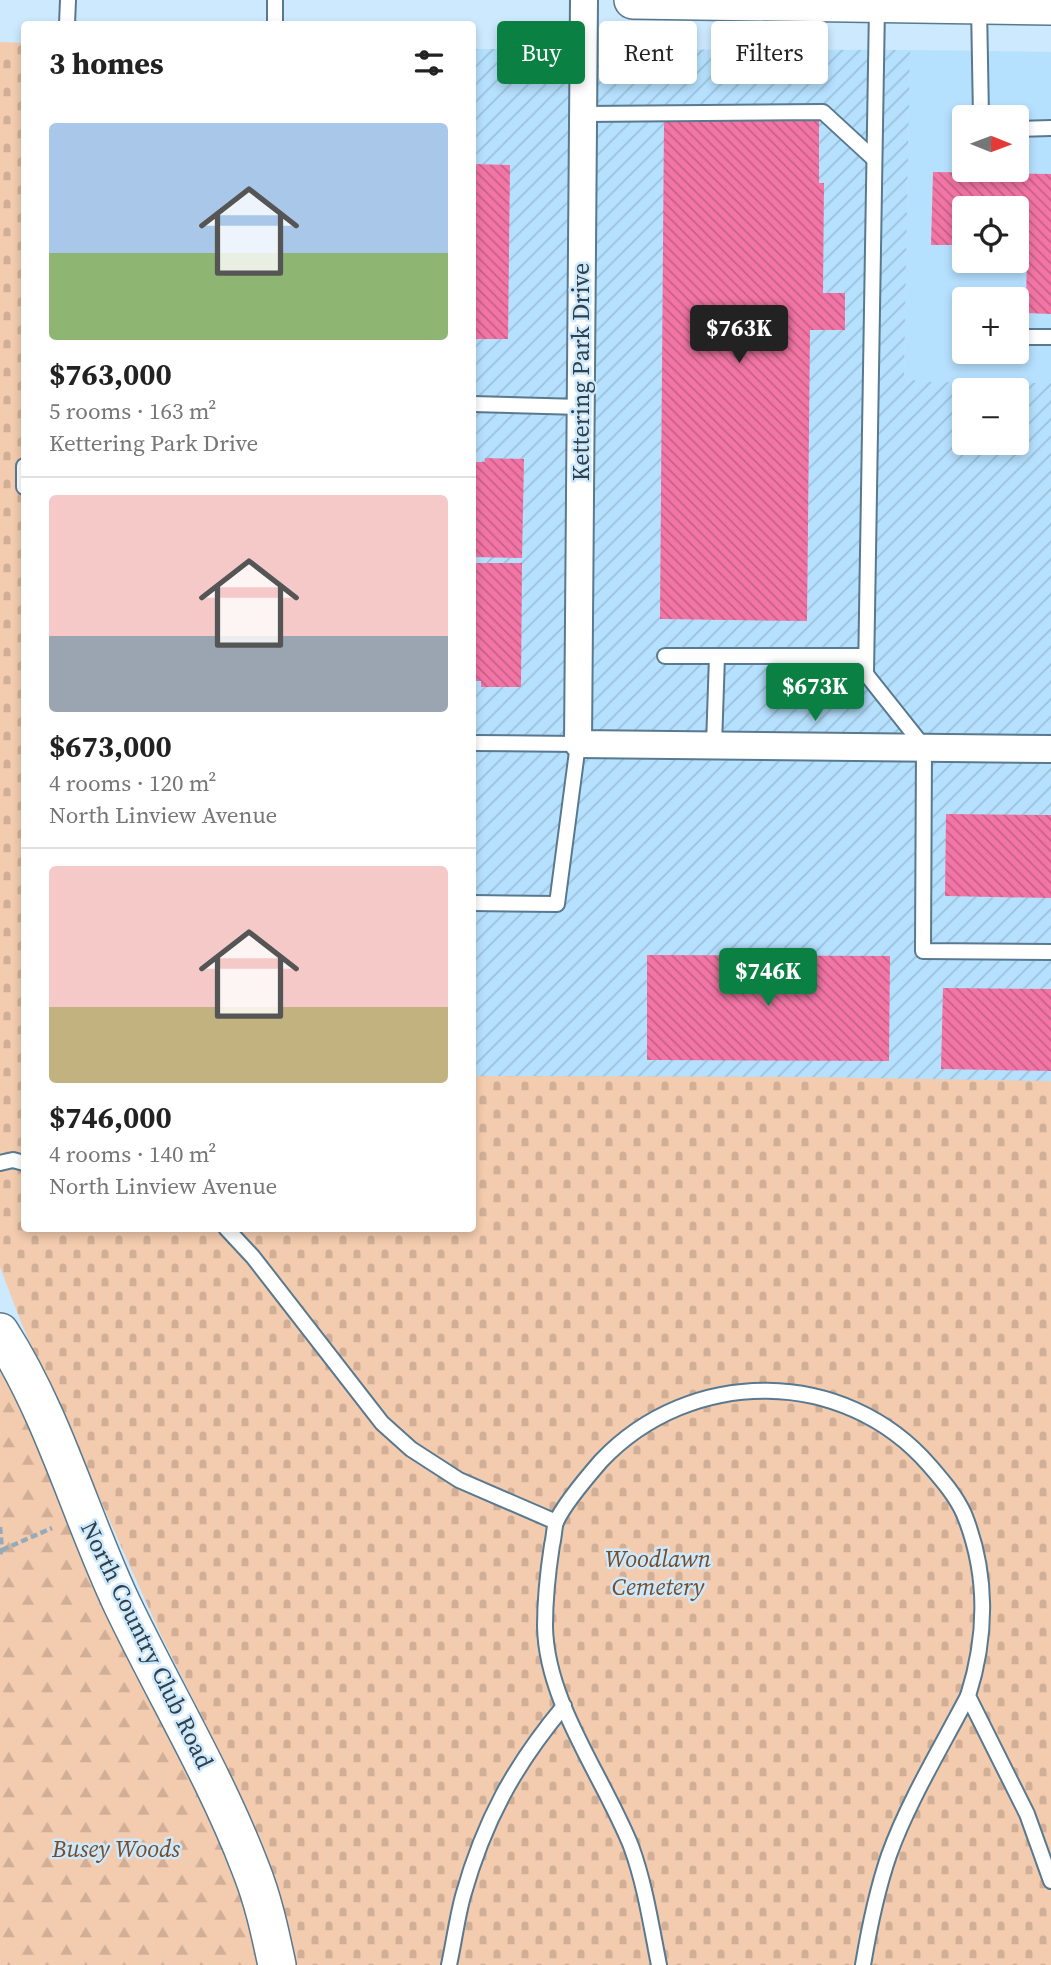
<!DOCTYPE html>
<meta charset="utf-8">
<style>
:root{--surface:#fff;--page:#f2f2f2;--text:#222;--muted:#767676;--line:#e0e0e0;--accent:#0b8043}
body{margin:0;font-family:"Source Serif 4",serif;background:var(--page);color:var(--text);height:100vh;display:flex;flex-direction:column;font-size:26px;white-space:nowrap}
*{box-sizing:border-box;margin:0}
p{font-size:23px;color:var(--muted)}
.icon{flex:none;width:38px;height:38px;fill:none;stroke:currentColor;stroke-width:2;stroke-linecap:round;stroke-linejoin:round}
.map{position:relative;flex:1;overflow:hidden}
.drawer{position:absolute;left:21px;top:21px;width:455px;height:1211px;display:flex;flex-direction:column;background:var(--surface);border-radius:7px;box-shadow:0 4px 10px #0003}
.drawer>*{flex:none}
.top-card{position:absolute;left:497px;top:21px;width:448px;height:63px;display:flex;gap:14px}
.needle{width:46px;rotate:91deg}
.tools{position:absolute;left:952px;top:105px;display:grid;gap:14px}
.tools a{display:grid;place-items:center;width:77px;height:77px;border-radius:7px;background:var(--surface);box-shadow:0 4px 10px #0003;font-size:35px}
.price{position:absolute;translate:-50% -60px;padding:0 16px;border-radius:7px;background:var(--accent);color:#fff;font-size:23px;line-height:46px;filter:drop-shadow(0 2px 4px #0008)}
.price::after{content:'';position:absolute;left:50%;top:42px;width:21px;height:16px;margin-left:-10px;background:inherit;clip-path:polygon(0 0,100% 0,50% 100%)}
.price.on{background:#222;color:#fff}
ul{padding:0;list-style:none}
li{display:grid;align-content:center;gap:14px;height:371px;padding:0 28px}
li+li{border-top:2px solid var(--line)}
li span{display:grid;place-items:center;height:217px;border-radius:7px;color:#555}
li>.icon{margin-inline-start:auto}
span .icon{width:126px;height:126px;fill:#fffc;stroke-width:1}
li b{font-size:30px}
h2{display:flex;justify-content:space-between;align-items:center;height:84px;padding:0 28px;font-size:30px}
.pill{padding:0 24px;border-radius:7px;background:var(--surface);box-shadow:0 4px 10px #0003;font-size:24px;line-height:63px}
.pill.on{background:var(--accent);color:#fff}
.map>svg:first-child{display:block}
.built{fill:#b5e0fe;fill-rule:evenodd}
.industrial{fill:url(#industrial-furrows);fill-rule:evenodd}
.forest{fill:url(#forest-firs)}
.cemetery{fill:url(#cemetery-stones)}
.building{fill:url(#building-back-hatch)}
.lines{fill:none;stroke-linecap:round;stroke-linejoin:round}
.lane-casing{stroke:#58798f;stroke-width:18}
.street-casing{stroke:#58798f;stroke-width:30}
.secondary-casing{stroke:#58798f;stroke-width:40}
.path{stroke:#94abbc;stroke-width:4.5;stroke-dasharray:7 3.5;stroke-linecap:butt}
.lane{stroke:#fff;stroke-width:14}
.street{stroke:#fff;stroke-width:26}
.secondary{stroke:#fff;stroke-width:37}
.labels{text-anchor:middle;stroke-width:5;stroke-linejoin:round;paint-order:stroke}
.street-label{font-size:24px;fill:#313f49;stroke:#cce9fd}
.park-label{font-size:24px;font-style:italic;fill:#784c29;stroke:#cce9fd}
</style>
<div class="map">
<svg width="1051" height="1965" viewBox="0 0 1051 1965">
<defs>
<pattern id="industrial-furrows" width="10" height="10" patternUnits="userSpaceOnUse" patternTransform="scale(1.75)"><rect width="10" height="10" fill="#b5e0fe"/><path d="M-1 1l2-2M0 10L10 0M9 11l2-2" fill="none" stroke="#9cc1db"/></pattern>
<pattern id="forest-firs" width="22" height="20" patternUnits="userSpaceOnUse" patternTransform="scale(1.75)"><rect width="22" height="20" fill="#f3cbae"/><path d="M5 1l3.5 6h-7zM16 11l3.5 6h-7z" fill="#d1af97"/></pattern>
<pattern id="cemetery-stones" width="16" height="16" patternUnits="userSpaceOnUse" patternTransform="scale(1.75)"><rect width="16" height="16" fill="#f3cbae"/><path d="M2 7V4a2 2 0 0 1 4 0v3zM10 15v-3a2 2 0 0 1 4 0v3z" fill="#d1af97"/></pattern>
<pattern id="building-back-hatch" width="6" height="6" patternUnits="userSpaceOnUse" patternTransform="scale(1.75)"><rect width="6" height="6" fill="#f375a5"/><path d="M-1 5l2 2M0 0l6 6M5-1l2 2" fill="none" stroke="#c56188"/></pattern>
</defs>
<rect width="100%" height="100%" fill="#cce9fd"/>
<!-- built -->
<path class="built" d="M910,50l141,2v331l-121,-1 -26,-3zM964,117h53v53h-53zM964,208h53v53h-53zM964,299h53v53h-53z"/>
<!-- industrial -->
<path class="industrial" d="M473,49l437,1 -6,329 26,3 121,1v702l-578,-7zM964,390h53v53h-53z"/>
<!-- forest -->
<polygon class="forest" points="0,1332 277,1965 0,1965"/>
<!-- cemetery -->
<polygon class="cemetery" points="0,42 24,43 24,1228 472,1228 473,1076 812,1077 1051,1081 1051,1965 294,1965 262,1854 224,1761 160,1633 23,1327 0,1267"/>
<!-- building -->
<g class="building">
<polygon points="664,120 819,121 819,183 824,183 823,293 845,293 845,330 810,330 807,621 660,619"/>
<polygon points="472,164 510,165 508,339 472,339"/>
<polygon points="933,172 1051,174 1051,314 1026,313 1027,245 1017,245 1017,208 964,208 964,245 931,245"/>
<polygon points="485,458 524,459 522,558 472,557 472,462 485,462"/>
<polygon points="472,563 522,563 521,687 481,687 481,681 472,681"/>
<polygon points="946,814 1051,815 1051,898 945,896"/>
<polygon points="647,955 890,956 889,1061 647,1060"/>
<polygon points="943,988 1051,989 1051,1071 941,1069"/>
</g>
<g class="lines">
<defs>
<g id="lane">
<polyline points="877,6 866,674 924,747 923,951 1051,952"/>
<polyline points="979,6 981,117"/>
<polyline points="67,24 68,0"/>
<polyline points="275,24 275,0"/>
<polyline points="583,114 823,112 874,159"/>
<polyline points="1017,129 1051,128"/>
<polyline points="1017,337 1051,337"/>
<polyline points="472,404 581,407"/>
<polyline points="24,466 24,487"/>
<polyline points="665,656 866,656"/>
<polyline points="472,743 578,744 557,904 472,903"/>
<polyline points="714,745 717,656"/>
<polyline points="0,1163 13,1160 24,1163"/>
<polyline points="226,1228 253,1257 382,1423 411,1449 459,1480 556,1522"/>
<path d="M449,1965c5,-23 8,-47 14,-69 21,-75 51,-130 101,-190"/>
<path d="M659,1965c-8,-40 -14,-81 -28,-119 -28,-70 -85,-144 -86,-220 0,-28 3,-55 7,-81 2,-7 2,-17 4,-23 8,-18 32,-46 45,-61 90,-95 244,-94 329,5 13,15 26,30 34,48 24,59 23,122 4,182l59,118 24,67"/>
<path d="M863,1965c6,-36 14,-75 26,-110 19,-53 53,-109 79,-159"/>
</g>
<polyline id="street" points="584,0 578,744 1051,749"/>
<g id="secondary">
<polyline points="633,0 1051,6"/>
<path d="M0,1332c54,84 80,183 122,272 42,88 93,172 128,263 13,32 20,65 27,98"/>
</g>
</defs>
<!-- lane casing -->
<use href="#lane" class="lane-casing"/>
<!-- street casing -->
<use href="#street" class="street-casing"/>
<!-- secondary casing -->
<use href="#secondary" class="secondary-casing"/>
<!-- path -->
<g class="path">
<polyline points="0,1527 2,1550 0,1554"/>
<polyline points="2,1550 52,1528"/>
</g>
<!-- lane -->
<use href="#lane" class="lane"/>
<!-- street -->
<use href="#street" class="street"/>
<!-- secondary -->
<use href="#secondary" class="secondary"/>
</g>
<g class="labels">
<!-- street labels -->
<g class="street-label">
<text transform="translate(581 372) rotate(-90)" y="8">Kettering Park Drive</text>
<text transform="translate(147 1645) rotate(64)" y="8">North Country Club Road</text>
</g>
<!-- park labels -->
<g class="park-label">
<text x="658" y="1567">Woodlawn<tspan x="658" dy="28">Cemetery</tspan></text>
<text x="116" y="1857">Busey Woods</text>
</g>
</g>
</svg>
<div class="tools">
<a><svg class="needle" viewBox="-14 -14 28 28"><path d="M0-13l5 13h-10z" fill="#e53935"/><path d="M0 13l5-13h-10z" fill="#767676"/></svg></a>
<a><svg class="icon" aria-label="locate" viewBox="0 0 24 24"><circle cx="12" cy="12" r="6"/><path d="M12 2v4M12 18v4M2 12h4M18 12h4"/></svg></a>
<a>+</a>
<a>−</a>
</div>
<b class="price on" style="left:739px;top:365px">$763K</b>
<b class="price" style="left:815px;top:723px">$673K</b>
<b class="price" style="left:768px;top:1008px">$746K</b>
<div class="top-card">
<a class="pill on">Buy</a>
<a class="pill">Rent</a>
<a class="pill">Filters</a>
</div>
<section class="drawer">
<h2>3 homes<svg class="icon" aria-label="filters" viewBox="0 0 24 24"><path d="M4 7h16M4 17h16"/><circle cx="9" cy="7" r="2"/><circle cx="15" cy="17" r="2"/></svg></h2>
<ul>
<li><span style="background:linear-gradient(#a9c7e8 60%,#8fb573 0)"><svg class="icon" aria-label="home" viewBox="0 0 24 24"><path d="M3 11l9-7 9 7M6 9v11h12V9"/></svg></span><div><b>$763,000</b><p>5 rooms · 163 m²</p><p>Kettering Park Drive</p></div></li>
<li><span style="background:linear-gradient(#f6c9c9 65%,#9aa5b1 0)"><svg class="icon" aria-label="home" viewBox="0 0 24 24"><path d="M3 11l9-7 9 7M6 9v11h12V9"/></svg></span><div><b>$673,000</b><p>4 rooms · 120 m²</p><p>North Linview Avenue</p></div></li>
<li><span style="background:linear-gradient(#f6c9c9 65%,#c2b280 0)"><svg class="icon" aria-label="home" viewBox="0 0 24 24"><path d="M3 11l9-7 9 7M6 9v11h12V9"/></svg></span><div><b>$746,000</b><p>4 rooms · 140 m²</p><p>North Linview Avenue</p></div></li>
</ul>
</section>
</div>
